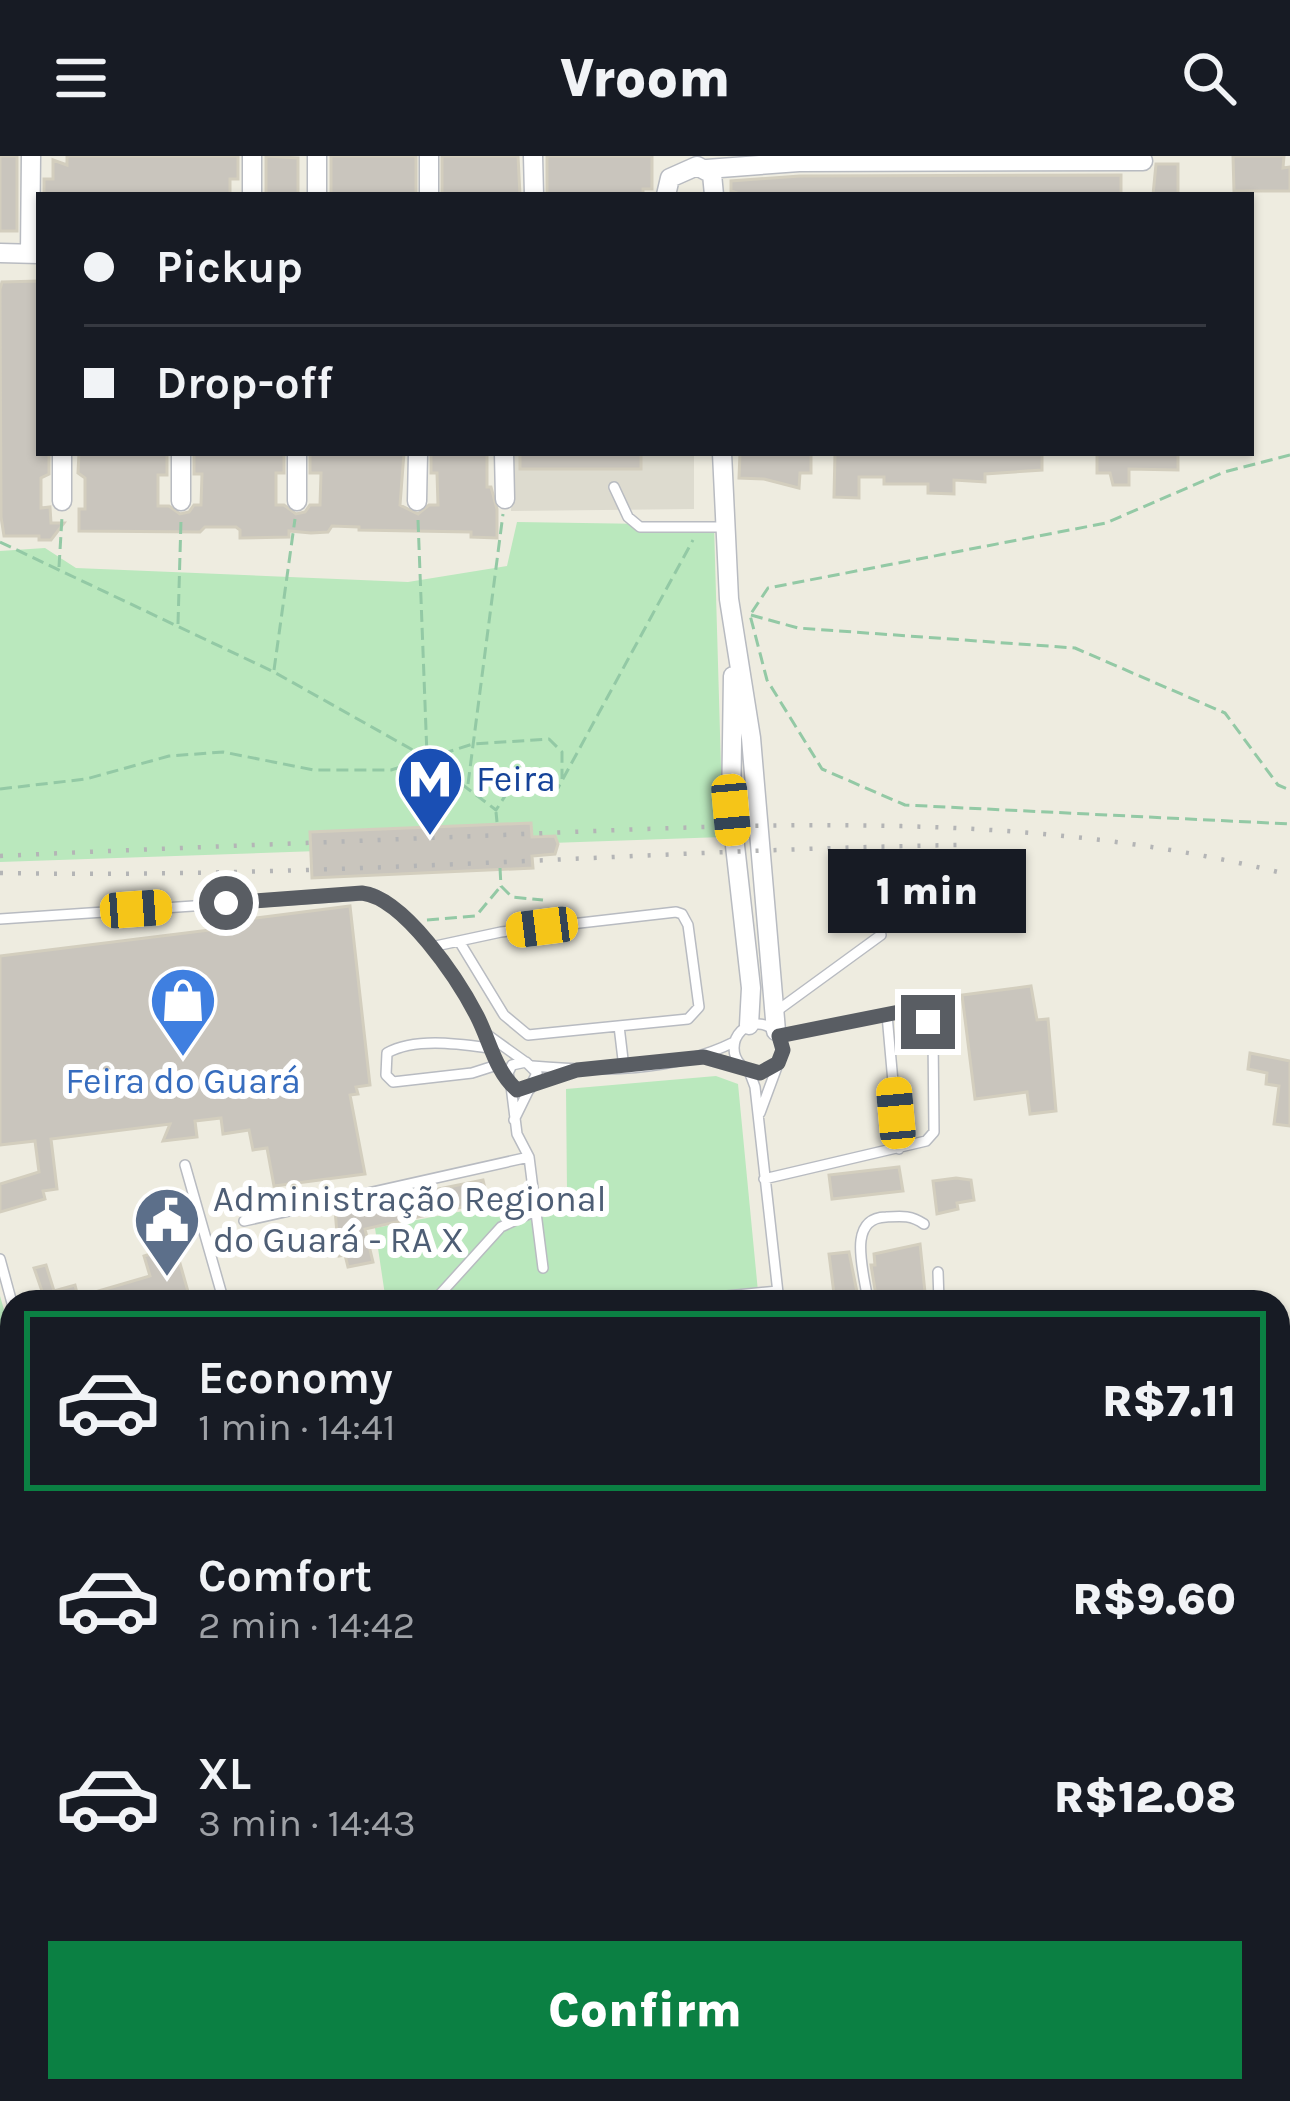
<!DOCTYPE html>
<html lang="en">
<head>
<meta charset="utf-8">
<style>
  body { margin:0; font-family:Karla,sans-serif; background:#242831; color:#f1f3f6; height:100vh; display:flex; flex-direction:column; font-size:45px; white-space:nowrap }
  * { box-sizing:border-box; margin:0 }
  p { font-size:39px; color:#9ea1a6 }
  .icon { flex:none; width:66px; height:66px; fill:none; stroke:currentColor; stroke-width:2; stroke-linecap:round; stroke-linejoin:round }
  .map { position:relative; flex:1; overflow:hidden }
  .sheet { position:absolute; left:0px; top:1134px; width:1290px; height:813px; display:flex; flex-direction:column; background:#171b24; border-radius:36px 36px 0 0; box-shadow:0 3px 9px #0004 }
  .sheet>* { flex:none }
  .hud { position:absolute; left:36px; top:36px; width:1218px; height:264px; border-radius:0px; box-shadow:0 3px 9px #0004; display:grid; align-content:center; height:264px; padding:0 48px; background:#171b24 }
  .end { position:absolute; width:54px; height:54px; margin:-27px; border:15px solid #595d63; background:#fff; box-shadow:0 0 0 6px #fff }
  .from { border-radius:50% }
  .bubble { position:absolute; height:84px; border-radius:0px; background:#171b24; box-shadow:0 3px 9px #0004; font-size:39px; font-weight:800; line-height:84px; text-align:center }
  .car { position:absolute; width:36px; height:72px; margin:-36px -18px; border-radius:15px; box-shadow:0 0 9px 3px #0007; background:linear-gradient(#f5c518 24%,#345 0 40%,#f5c518 0 76%,#345 0 86%,#f5c518 0) }
  .hud b { display:flex; align-items:center; gap:42px; height:114px; font-size:45px }
  .hud b+b { border-top:3px solid #363941 }
  .hud i { width:30px; height:30px; background:#f1f3f6 }
  ul { padding:21px 0 0; list-style:none }
  li { display:flex; align-items:center; gap:36px; height:180px; margin:0 24px 18px; padding:0 24px; border:6px solid transparent; border-radius:0px }
  li div { flex:1 }
  li b { display:block; font-size:45px }
  li em { font-style:normal; font-weight:800 }
  li.current { border-color:#0b8043 }
  li>.icon { width:108px; height:108px; stroke-width:1.5 }
  .cta { display:flex; gap:24px; margin-top:auto; padding:24px 48px }
  .cta a { flex:1; height:138px; border-radius:0px; background:#0b8043; color:#fff; font-size:48px; font-weight:800; line-height:138px; text-align:center }
  header { display:flex; justify-content:space-between; align-items:center; height:156px; padding:0 48px; background:#171b24; font-size:54px; font-weight:800 }
  .map>svg:first-child { display:block }
  .education { fill:#dddbcf }
  .green { fill:#bae8bd }
  .building { fill:#c9c5bd; stroke:#d3cebe; stroke-width:3 }
  .lines { fill:none; stroke-linecap:round; stroke-linejoin:round }
  .lane-casing { stroke:#b8bbc1; stroke-width:12 }
  .street-casing { stroke:#b8bbc1; stroke-width:21 }
  .secondary-casing { stroke:#bbbec6; stroke-width:30 }
  .path { stroke:#93c9a5; stroke-width:3; stroke-dasharray:12 6; stroke-linecap:butt }
  .lane { stroke:#fff; stroke-width:9 }
  .street { stroke:#fff; stroke-width:18 }
  .secondary { stroke:#fff; stroke-width:27 }
  .rail { stroke:#b4b5b6; stroke-width:4.5; stroke-dasharray:3 15; stroke-linecap:butt }
  .route { stroke:#595d63; stroke-width:15 }
  .labels { text-anchor:middle; dominant-baseline:central; stroke-width:12; stroke-linejoin:round; paint-order:stroke }
  .transit-label { font-size:36px; fill:#164399; stroke:#fff; text-anchor:start }
  .shop-label { font-size:36px; fill:#366cbe; stroke:#fff }
  .service-label { font-size:36px; fill:#4e5e75; stroke:#fff; text-anchor:start }
</style>
</head>
<body>
<header><svg class="icon" aria-label="menu" viewBox="0 0 24 24"><path d="M4 6h16M4 12h16M4 18h16"/></svg>Vroom<svg class="icon" aria-label="search" viewBox="0 0 24 24"><circle cx="10" cy="10" r="6"/><path d="M15 15l6 6"/></svg></header>
<div class="map">
<svg width="1290" height="1945" viewBox="0 0 1290 1945">
  <rect width="100%" height="100%" fill="#eeece0"/>
  <path class="education" d="M513,297H694V353L511,355Z"/>
  <path class="green" d="M517,366L714,369L723,681L0,706V395L45,392L76,412L408,426L507,410Z
    M716,920L738,928L759,1146H386L375,1072L567,1035L566,933Z
    M0,1140L12,1181V1401L0,1360Z
    M166,1935H1223L1222,1945H165Z"/>
  <path class="building" d="M0,0H17V75H0Z
    M67,0H238V23H230V39H44V23H53V4L67,9Z
    M266,0L298,2V39H266Z
    M331,0H416V39H331Z
    M442,0H518L520,39H442Z
    M547,0H652V33H643V39H547Z
    M1233,0H1284L1283,12L1290,11V35H1234Z
    M1156,8H1178V39H1153Z
    M1121,19V39H743L731,35V25L800,20Z
    M39,125V297H49V318L41,322V352L50,351L51,367H64L51,384H39V380H4L1,361L0,133L2,126Z
    M79,297H167V319H158V350H169L180,358L189,356L194,349H201L202,318H194V297H284V317H276V349H284L296,358L305,356L310,349H320L321,317H310V297H404L400,349L418,358L429,349H438L437,317H431V297H487V331H491L497,353V382L471,381V376L359,374V371L332,370L328,376L311,377L289,375V381L240,382V374L236,371H205L200,376L79,375V353H85V322L78,317Z
    M520,297H641V313H520Z
    M740,297H811V317H800L799,332L764,323L739,322Z
    M835,297H1042V314L985,318V326L954,324V338L928,337V328H884V321H859V342L834,341Z
    M1097,297H1178V314L1129,313V329H1113L1110,317H1097Z
    M531,667L532,681L555,680L558,688L555,698L532,700L533,712L312,722L310,676Z
    M350,750L370,929L356,931L358,938L350,939L365,1018L274,1030L267,992L253,994L249,974L223,978L221,962L195,965L197,981L163,985L170,968L51,983L57,1033L43,1035L45,1043L0,1056V1028L39,1016L35,985L0,989V800L226,772L225,766Z
    M1031,830L1037,864L1048,863L1056,955L1030,958L1027,936L975,943L962,839Z
    M1250,897L1290,905V970L1274,968L1279,930L1266,928L1267,917L1248,913Z
    M899,1011L903,1035L832,1043L829,1019Z
    M956,1022L971,1024L974,1044L957,1047L958,1053L937,1058L933,1025Z
    M483,1024L488,1045L365,1073L373,1106L348,1111L345,1099L339,1100L335,1054Z
    M920,1088L926,1146H877L871,1109H875L874,1098Z
    M175,1090L191,1146H30V1142L43,1138L34,1112L46,1109L54,1135L75,1129L78,1141L150,1120L144,1100Z
    M849,1096L859,1146H835L829,1098Z"/>
  <g class="lines">
    <defs>
      <path id="lane" d="M614,331L628,361L640,371H724
        M0,763L373,738C411,755 455,820 475,857C488,879 492,904 508,924
        M431,791L501,776L676,756L682,758L688,769L699,851L688,863L528,879L504,859L459,785
        M774,857L881,779
        M887,859L899,993
        M734 892a24 24 0 1 1 48 0a24 24 0 1 1-48 0Z
        M619,870L624,912
        M485,877L524,905
        M490,892C460,888 415,881 387,897L386,919L393,926L472,917L497,909
        M704,901L740,909
        M532,910C598,916 674,916 734,886
        M749,915L755,931L779,1146
        M534,928L572,916
        M511,930L517,978L529,1001L543,1112
        M760,957L777,911
        M514,964L537,917L526,906L512,909L508,917L511,930L517,934L530,933
        M185,1009L224,1146
        M764,1023L926,985L934,976L933,878L921,860L904,855L779,880
        M244,1065L529,1001
        M0,1103L12,1147
        M938,1116L939,1146
        M433,1146L501,1071L535,1055
        M666,1146L778,1135
        M868,1146C865,1119 845,1062 886,1061C902,1060 911,1059 924,1068
        M482,1945L485,1935"/>
      <path id="street" d="M429,0V39
        M533,0L534,39
        M707,13L799,6L1143,5
        M252,39V0
        M317,39V0
        M666,39L670,22L697,10L712,18L714,39
        M0,97L39,98
        M30,97L31,0
        M62,297V345
        M504,297L505,343
        M722,297L729,443L751,582L776,875
        M181,345V297
        M297,345V297
        M417,345L418,297
        M733,520L731,654L751,832L749,869"/>
      <path id="secondary" d="M0,1437L12,1476
        M0,1609L12,1649
        M87,1935L88,1945
        M136,1935L137,1945"/>
    </defs>
    <use href="#lane" class="lane-casing"/>
    <use href="#street" class="street-casing"/>
    <use href="#secondary" class="secondary-casing"/>
    <path class="path" d="M1290,299L1224,316L1106,367L768,432L750,459L767,524L822,613L905,649L1290,668
      M418,364L427,600
      M0,386L274,516L427,602L496,654L509,634L558,632L693,384
      M59,411L62,361
      M751,459L798,472L1075,492L1225,557L1278,629L1290,634
      M178,468L181,364
      M274,514L295,363
      M468,628L503,358
      M0,633L86,623L169,600L223,596L314,614H391L473,588L549,583L562,596V623
      M496,656L497,666
      M500,712L501,730L512,741L543,744
      M427,764L476,760L501,730
      M0,1540L12,1535
      M0,1554L10,1585L2,1588
      M0,1714L12,1735
      M182,1935L187,1945
      M61,1945L62,1935"/>
    <use href="#lane" class="lane"/>
    <use href="#street" class="street"/>
    <use href="#secondary" class="secondary"/>
    <path class="rail" d="M0,700C143,693 285,688 428,682C714,671 1009,647 1290,719
      M0,717C320,723 639,694 959,689"/>
  </g>
  <g class="lines">
    <path class="route" d="M226,747L362,737C404,742 458,823 477,860C490,885 495,915 517,934L577,914L704,901L760,917L778,907L783,894L779,880L904,855L914,856L928,866"/>
  </g>
  <defs>
    <symbol id="metro-pin" viewBox="-11 -11 22 30"><path d="M0 17L-7.5 6A9.5 9.5 0 1 1 7.5 6Z" fill="#1a4fb4" stroke="#fff"/><path d="M-5.5 5V-5H-3L0 0L3-5H5.5V5H3V-.5L0 4L-3-.5V5Z" fill="#fff"/></symbol>
    <symbol id="shop-pin" viewBox="-11 -11 22 30"><path d="M0 17L-7.5 6A9.5 9.5 0 1 1 7.5 6Z" fill="#3f7fe0" stroke="#fff"/><path d="M-5-2.5h2.3a2.7 3.5 0 0 1 5.4 0H5L5.5 6h-11ZM-1.5-2.5h3a1.5 2.3 0 0 0-3 0Z" fill="#fff"/></symbol>
    <symbol id="civic-pin" viewBox="-11 -11 22 30"><path d="M0 17L-7.5 6A9.5 9.5 0 1 1 7.5 6Z" fill="#5c6f8a" stroke="#fff"/><path d="M-.6-6.5H3V-4.5H.6V-3L4-1V1h2V6H-6V1h2V-1L-.6-3ZM-1.2 2.5V6h2.4V2.5Z" fill="#fff"/></symbol>
  </defs>
  <g fill-rule="evenodd">
    <use href="#metro-pin" x="392" y="585" width="76" height="104"/>
    <use href="#shop-pin" x="145" y="806" width="76" height="104"/>
    <use href="#civic-pin" x="129" y="1026" width="76" height="104"/>
  </g>
  <g class="labels">
    <g class="transit-label">
      <text x="476" y="623">Feira</text>
    </g>
    <g class="shop-label">
      <text x="183" y="925">Feira do Guará</text>
    </g>
    <g class="service-label">
      <text x="213" y="1043">Administração Regional<tspan x="213" dy="41">do Guará - RA X</tspan></text>
    </g>
  </g>
</svg>
<i class="end from" style="left:226px;top:747px"></i>
<i class="end" style="left:928px;top:866px"></i>
<div class="bubble" style="left:828px;top:693px;width:198px">1 min</div>
<i class="car" style="left:731px;top:654px;rotate:175deg"></i>
<i class="car" style="left:136px;top:753px;rotate:86deg"></i>
<i class="car" style="left:542px;top:771px;rotate:263deg"></i>
<i class="car" style="left:896px;top:957px;rotate:355deg"></i>
<div class="hud">
<b><i class="from"></i>Pickup</b>
<b><i></i>Drop-off</b>
</div>
<section class="sheet">
<ul>
<li class="current"><svg class="icon" aria-label="car" viewBox="0 0 24 24"><path d="M5 17H2v-5l4-1 3-4h7l3 4 3 1v5h-3M9 17h6M6 11h13"/><circle cx="7" cy="17" r="2"/><circle cx="17" cy="17" r="2"/></svg><div><b>Economy</b><p>1 min · 14:41</p></div><em>R$7.11</em></li>
<li><svg class="icon" aria-label="car" viewBox="0 0 24 24"><path d="M5 17H2v-5l4-1 3-4h7l3 4 3 1v5h-3M9 17h6M6 11h13"/><circle cx="7" cy="17" r="2"/><circle cx="17" cy="17" r="2"/></svg><div><b>Comfort</b><p>2 min · 14:42</p></div><em>R$9.60</em></li>
<li><svg class="icon" aria-label="car" viewBox="0 0 24 24"><path d="M5 17H2v-5l4-1 3-4h7l3 4 3 1v5h-3M9 17h6M6 11h13"/><circle cx="7" cy="17" r="2"/><circle cx="17" cy="17" r="2"/></svg><div><b>XL</b><p>3 min · 14:43</p></div><em>R$12.08</em></li>
</ul>
<div class="cta"><a>Confirm</a></div>
</section>
</div>
</body>
</html>
